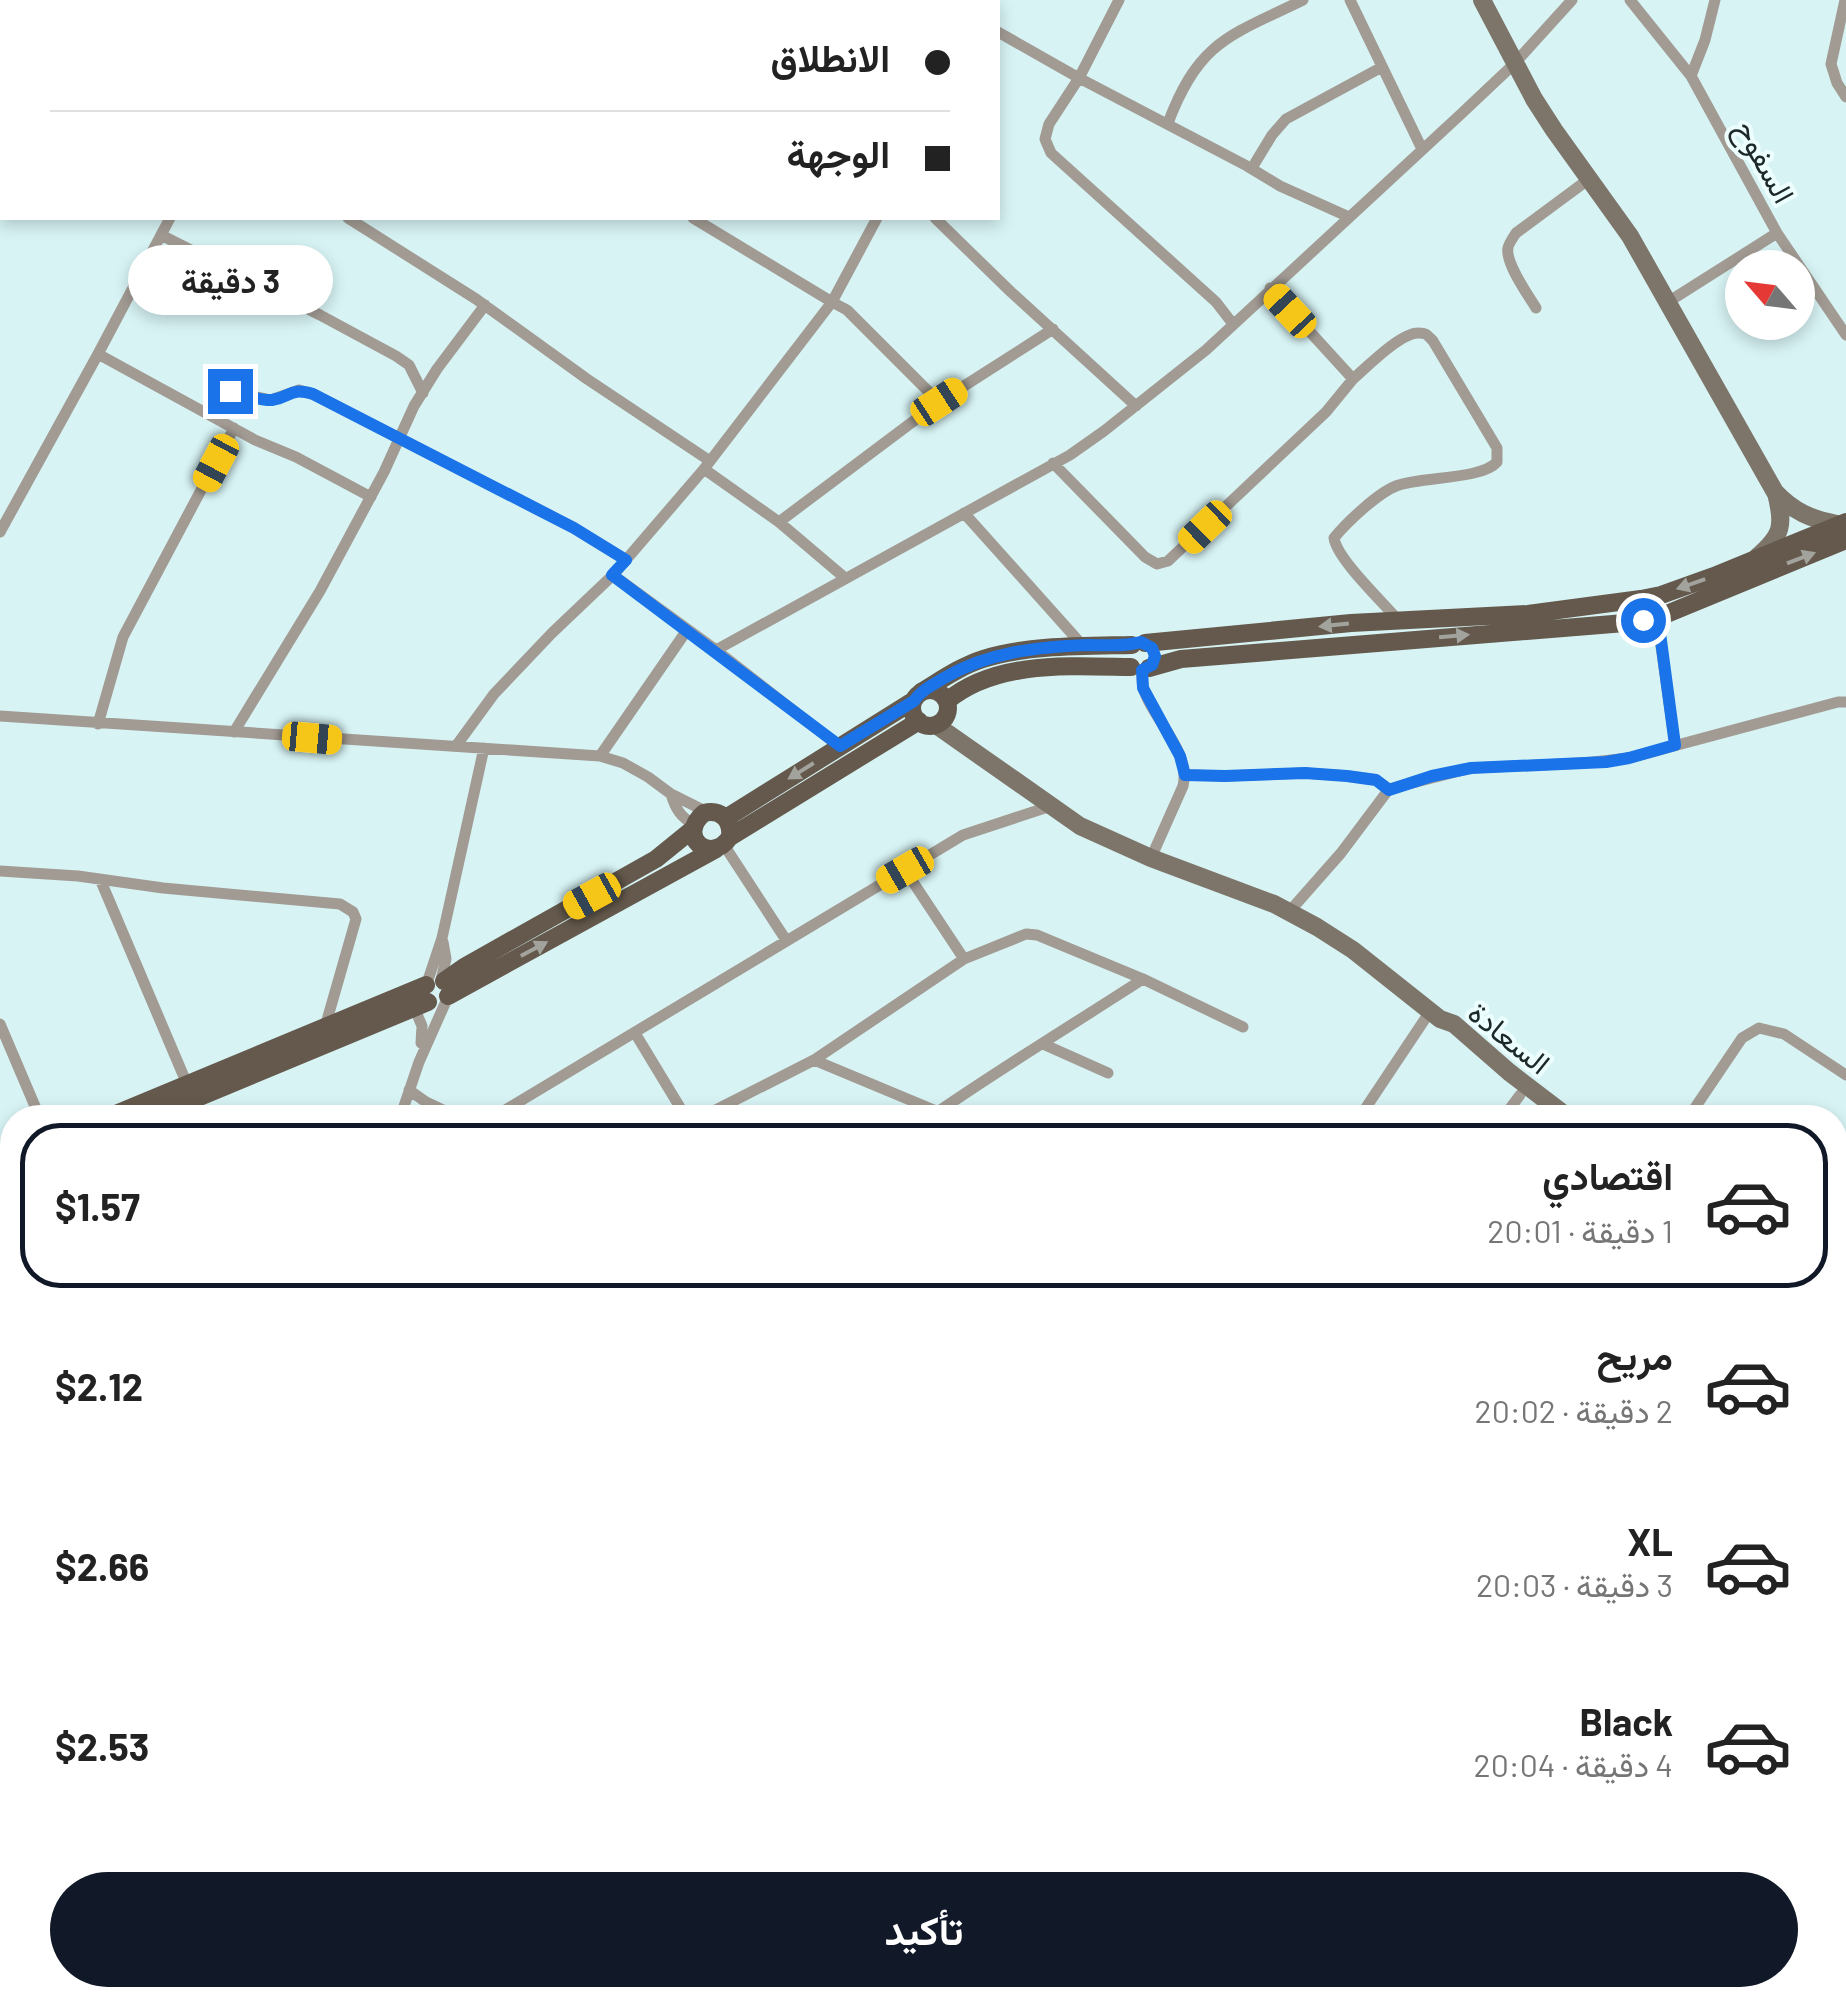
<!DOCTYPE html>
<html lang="ar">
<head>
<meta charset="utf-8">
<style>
  body { margin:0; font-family:Barlow,Vazirmatn,sans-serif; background:#f2f2f2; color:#222; direction:rtl; height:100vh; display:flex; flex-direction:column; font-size:38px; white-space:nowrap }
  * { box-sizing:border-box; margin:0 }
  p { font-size:32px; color:#767676 }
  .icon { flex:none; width:55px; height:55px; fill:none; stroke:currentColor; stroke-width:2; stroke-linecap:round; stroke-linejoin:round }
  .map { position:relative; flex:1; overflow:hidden; direction:ltr }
  .side { position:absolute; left:0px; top:1105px; width:1848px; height:902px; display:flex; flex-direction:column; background:#fff; border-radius:40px 40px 0 0; box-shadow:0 5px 15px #0003; direction:rtl }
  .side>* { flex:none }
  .hud { position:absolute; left:0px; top:0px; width:1000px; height:220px; box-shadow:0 5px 15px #0003; direction:rtl; display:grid; align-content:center; height:220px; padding:0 50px; background:#fff }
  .needle { width:65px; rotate:298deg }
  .tools { position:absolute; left:1725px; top:250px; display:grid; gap:20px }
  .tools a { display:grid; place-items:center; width:90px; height:90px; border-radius:50%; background:#fff; box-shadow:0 5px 15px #0003; font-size:50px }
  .end { position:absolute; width:45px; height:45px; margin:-22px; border:12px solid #1a73e8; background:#fff; box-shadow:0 0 0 5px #fff }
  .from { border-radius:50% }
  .bubble { position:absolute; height:70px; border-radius:35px; background:#fff; box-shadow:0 5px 15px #0003; font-size:32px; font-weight:700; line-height:70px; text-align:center; direction:rtl }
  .car { position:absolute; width:30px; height:60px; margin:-30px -15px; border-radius:12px; box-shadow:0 0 8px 2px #0007; background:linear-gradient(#f5c518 24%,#345 0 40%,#f5c518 0 76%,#345 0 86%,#f5c518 0) }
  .hud b { display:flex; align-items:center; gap:35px; height:95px; font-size:38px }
  .hud b+b { border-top:2px solid #e0e0e0 }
  .hud i { width:25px; height:25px; background:#222 }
  ul { padding:18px 0 0; list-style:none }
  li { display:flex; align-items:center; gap:30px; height:165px; margin:0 20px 15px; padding:0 30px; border:5px solid transparent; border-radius:40px }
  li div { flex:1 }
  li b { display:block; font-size:38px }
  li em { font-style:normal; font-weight:700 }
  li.current { border-color:#111827 }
  li>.icon { width:90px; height:90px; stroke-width:1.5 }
  .button { display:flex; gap:20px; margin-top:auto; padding:20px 50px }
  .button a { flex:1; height:115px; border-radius:60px; background:#111827; color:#fff; font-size:40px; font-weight:700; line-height:115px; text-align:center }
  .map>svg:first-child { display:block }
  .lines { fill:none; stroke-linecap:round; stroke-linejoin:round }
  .stream { stroke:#7baaab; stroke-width:4 }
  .street { stroke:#a29b94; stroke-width:11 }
  .secondary { stroke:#7e756a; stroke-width:18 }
  .primary { stroke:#64594c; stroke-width:18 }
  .oneway { fill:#a2a39d }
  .route { stroke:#1a73e8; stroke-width:12 }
  .labels { text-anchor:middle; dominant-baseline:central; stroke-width:8; stroke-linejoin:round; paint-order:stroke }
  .street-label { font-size:30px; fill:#1d2828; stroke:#edfeff }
</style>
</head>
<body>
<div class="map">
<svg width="1846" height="2007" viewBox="0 0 1846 2007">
  <rect width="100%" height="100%" fill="#d7f3f4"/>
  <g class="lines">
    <path class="stream" d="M47,2007L79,1995"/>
    <path class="street" d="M292,0L297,2
      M943,0L947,2
      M1119,0L1079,78L1049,124L1045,139L1051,153L1216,302L1233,324
      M1350,0L1422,149
      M1630,0L1691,76
      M1715,0L1705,40L1691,76L1777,233L1846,335
      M1845,0L1831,64L1837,83L1846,97
      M425,2L426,0
      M810,2L811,0
      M990,2L991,0
      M998,32L1079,78L1247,166L1280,186L1349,217
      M1168,123C1199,41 1229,36 1303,0
      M1252,168L1272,135L1286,119L1382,67
      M348,218L476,299L587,379L710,461
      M693,218L832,302L877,218
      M935,218L1011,292L1136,406
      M161,235L320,315L396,356L409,365L423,393
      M1668,302L1777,233
      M1536,308C1528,295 1505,263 1508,248C1508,245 1514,236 1516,233L1589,179
      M98,354L255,440L296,457L371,497
      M1353,379C1367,367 1401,332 1419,333C1427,333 1427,335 1433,341L1497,448V462C1481,480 1422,476 1396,486C1378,493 1347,522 1334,538C1337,559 1382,601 1398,620
      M230,391L271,400L299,390L313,394L574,528L626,560
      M1053,463L1145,557L1157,564L1168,561L1326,412L1353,379L1270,288
      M704,469L779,522L845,578
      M964,513L1083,646
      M779,522L939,402L1053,329
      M0,532L98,354L170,218
      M613,575L716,650L840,747
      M1657,618L1675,745
      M716,650L1070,455L1104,431L1206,350L1461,114L1514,64L1572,0
      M1142,670C1142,676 1142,682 1143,687C1152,720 1191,749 1183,786L1151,858
      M0,716L600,756L623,763L648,777L671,794L707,812
      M98,724L123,637L234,428
      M234,732L320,591L384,472L414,406L437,369L485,305
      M456,746L494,694L552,633L613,575L704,469L832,302L847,310L939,402
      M600,756L687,630
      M1185,775L1225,776L1305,773L1347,776L1376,780L1389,789L1341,853L1289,912
      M1389,789L1471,768L1584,763L1629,758L1838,702H1846
      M671,794C675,808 681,818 694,824
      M724,845L786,940
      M905,870L964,959
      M0,871L78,876L163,888L340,904L353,912L356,919L325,1027
      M100,879L187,1084
      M441,980L446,959L443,942
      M427,983L442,938L484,748
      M414,1007L422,1026L421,1043
      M0,1024L40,1118
      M635,1033L681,1109L701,1118
      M1043,1044L1108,1073
      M814,1060L953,1118
      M409,1090L426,1102L460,1118
      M939,1111C1006,1065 1075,1023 1143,979
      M400,1118L419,1062L447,999
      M492,1118L963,835L1051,806
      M700,1118L814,1060L964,959L1026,934L1037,935L1143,979L1243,1027
      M1359,1118L1431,1010
      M1503,1118L1520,1095
      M1688,1118L1742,1038L1759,1028L1784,1034L1846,1075
      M0,1322L12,1318
      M0,1455L12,1450
      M1835,1465L1846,1473
      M1835,1538L1846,1526
      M0,1585L12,1580
      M0,1714L12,1709
      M0,1839L12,1834
      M1835,1950L1846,1956
      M843,1995L854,2007
      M1000,1995L1012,2007
      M1149,1995L1160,2007
      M1301,1995L1313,2007
      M1453,1995L1468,2007
      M1658,1995L1679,2007
      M558,2007L569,1995
      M726,2007L738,1995
      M892,2007L904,1995
      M1382,2007L1395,1995"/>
    <path class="secondary" d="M1482,0L1534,99L1554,130L1630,236L1775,492C1794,512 1811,519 1837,524
      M1757,557C1783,535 1784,525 1776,493
      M936,725L1080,826L1151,858L1274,904L1317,927L1353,950L1440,1019L1454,1024L1509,1072L1569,1118
      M1835,1297L1846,1305
      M1835,1737L1846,1726
      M1551,2007L1563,1995
      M1572,2007L1585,1995"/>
    <path class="primary" d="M1145,643L1351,623L1528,614L1641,599L1661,595L1714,576L1846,522
      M1149,668L1181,659L1625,623L1657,618L1846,540
      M912 708a18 18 0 1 1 36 0a18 18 0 1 1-36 0Z
      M921,692C941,680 961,666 983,659C1026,645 1087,646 1132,645
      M947,701C996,660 1071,666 1131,667
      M726,818L913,701
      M730,837C732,819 720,809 704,813C676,836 710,866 730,837L919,721
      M444,981L464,967L656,859L693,829
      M448,996L716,849
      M106,1118L426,985
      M149,1118L428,1002
      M0,1162L12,1157
      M0,1178L12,1172"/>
  </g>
  <defs><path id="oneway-solid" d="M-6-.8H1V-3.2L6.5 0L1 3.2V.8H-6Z" transform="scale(2.5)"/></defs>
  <g class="oneway">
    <use href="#oneway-solid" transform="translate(1801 558) rotate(-21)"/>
    <use href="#oneway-solid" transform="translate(1691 584) rotate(161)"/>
    <use href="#oneway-solid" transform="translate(1334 625) rotate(174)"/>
    <use href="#oneway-solid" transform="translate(1454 636) rotate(-5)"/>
    <use href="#oneway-solid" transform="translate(801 771) rotate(148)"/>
    <use href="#oneway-solid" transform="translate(534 949) rotate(-28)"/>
  </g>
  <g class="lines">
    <path class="route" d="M230,391C242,394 260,401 272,400C292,397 289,387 313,394L574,528L626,560L612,575L840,746L914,701C921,690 933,685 944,678C988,652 1037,647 1087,645C1105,645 1124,647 1141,642L1152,648L1155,656L1152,665L1142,670L1143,688L1180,756L1185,775L1225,776L1305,773L1347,776L1376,780L1389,790L1432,776L1471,768L1606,762L1629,758L1675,745L1658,618L1643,620"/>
  </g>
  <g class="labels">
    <g class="street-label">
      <text transform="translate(1766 161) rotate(61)">السفوح</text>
      <text transform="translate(1510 1037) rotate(39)">السعادة</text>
    </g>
  </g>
</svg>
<div class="tools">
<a><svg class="needle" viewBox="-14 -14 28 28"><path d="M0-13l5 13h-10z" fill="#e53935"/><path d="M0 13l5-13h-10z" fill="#767676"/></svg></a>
</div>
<i class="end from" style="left:1643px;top:620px"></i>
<i class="end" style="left:230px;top:391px"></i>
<div class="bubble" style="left:128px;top:245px;width:205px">3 دقيقة</div>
<i class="car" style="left:1290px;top:311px;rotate:317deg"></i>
<i class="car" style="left:939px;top:402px;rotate:57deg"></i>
<i class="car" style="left:216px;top:463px;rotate:208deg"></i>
<i class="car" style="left:1205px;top:527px;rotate:226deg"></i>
<i class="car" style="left:312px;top:738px;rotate:95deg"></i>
<i class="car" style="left:905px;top:870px;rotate:240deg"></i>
<i class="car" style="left:592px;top:896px;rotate:241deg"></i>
<div class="hud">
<b><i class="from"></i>الانطلاق</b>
<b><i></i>الوجهة</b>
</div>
<section class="side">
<ul>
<li class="current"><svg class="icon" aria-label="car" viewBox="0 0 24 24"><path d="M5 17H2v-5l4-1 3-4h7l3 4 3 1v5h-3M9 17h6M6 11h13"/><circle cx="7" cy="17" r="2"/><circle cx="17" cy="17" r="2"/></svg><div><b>اقتصادي</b><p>1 دقيقة · 20:01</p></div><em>$1.57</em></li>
<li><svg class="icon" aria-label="car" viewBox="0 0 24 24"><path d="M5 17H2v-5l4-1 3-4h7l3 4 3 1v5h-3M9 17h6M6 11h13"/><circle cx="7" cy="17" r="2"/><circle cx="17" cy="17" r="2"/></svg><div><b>مريح</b><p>2 دقيقة · 20:02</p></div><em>$2.12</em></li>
<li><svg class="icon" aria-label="car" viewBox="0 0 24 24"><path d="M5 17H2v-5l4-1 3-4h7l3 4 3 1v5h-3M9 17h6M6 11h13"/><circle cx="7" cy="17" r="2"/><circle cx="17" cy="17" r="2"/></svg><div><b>XL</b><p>3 دقيقة · 20:03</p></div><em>$2.66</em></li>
<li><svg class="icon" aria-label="car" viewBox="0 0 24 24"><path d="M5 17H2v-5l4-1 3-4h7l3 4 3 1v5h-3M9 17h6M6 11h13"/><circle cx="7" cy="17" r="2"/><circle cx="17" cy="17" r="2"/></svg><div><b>Black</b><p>4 دقيقة · 20:04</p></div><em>$2.53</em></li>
</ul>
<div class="button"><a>تأكيد</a></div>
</section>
</div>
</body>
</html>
